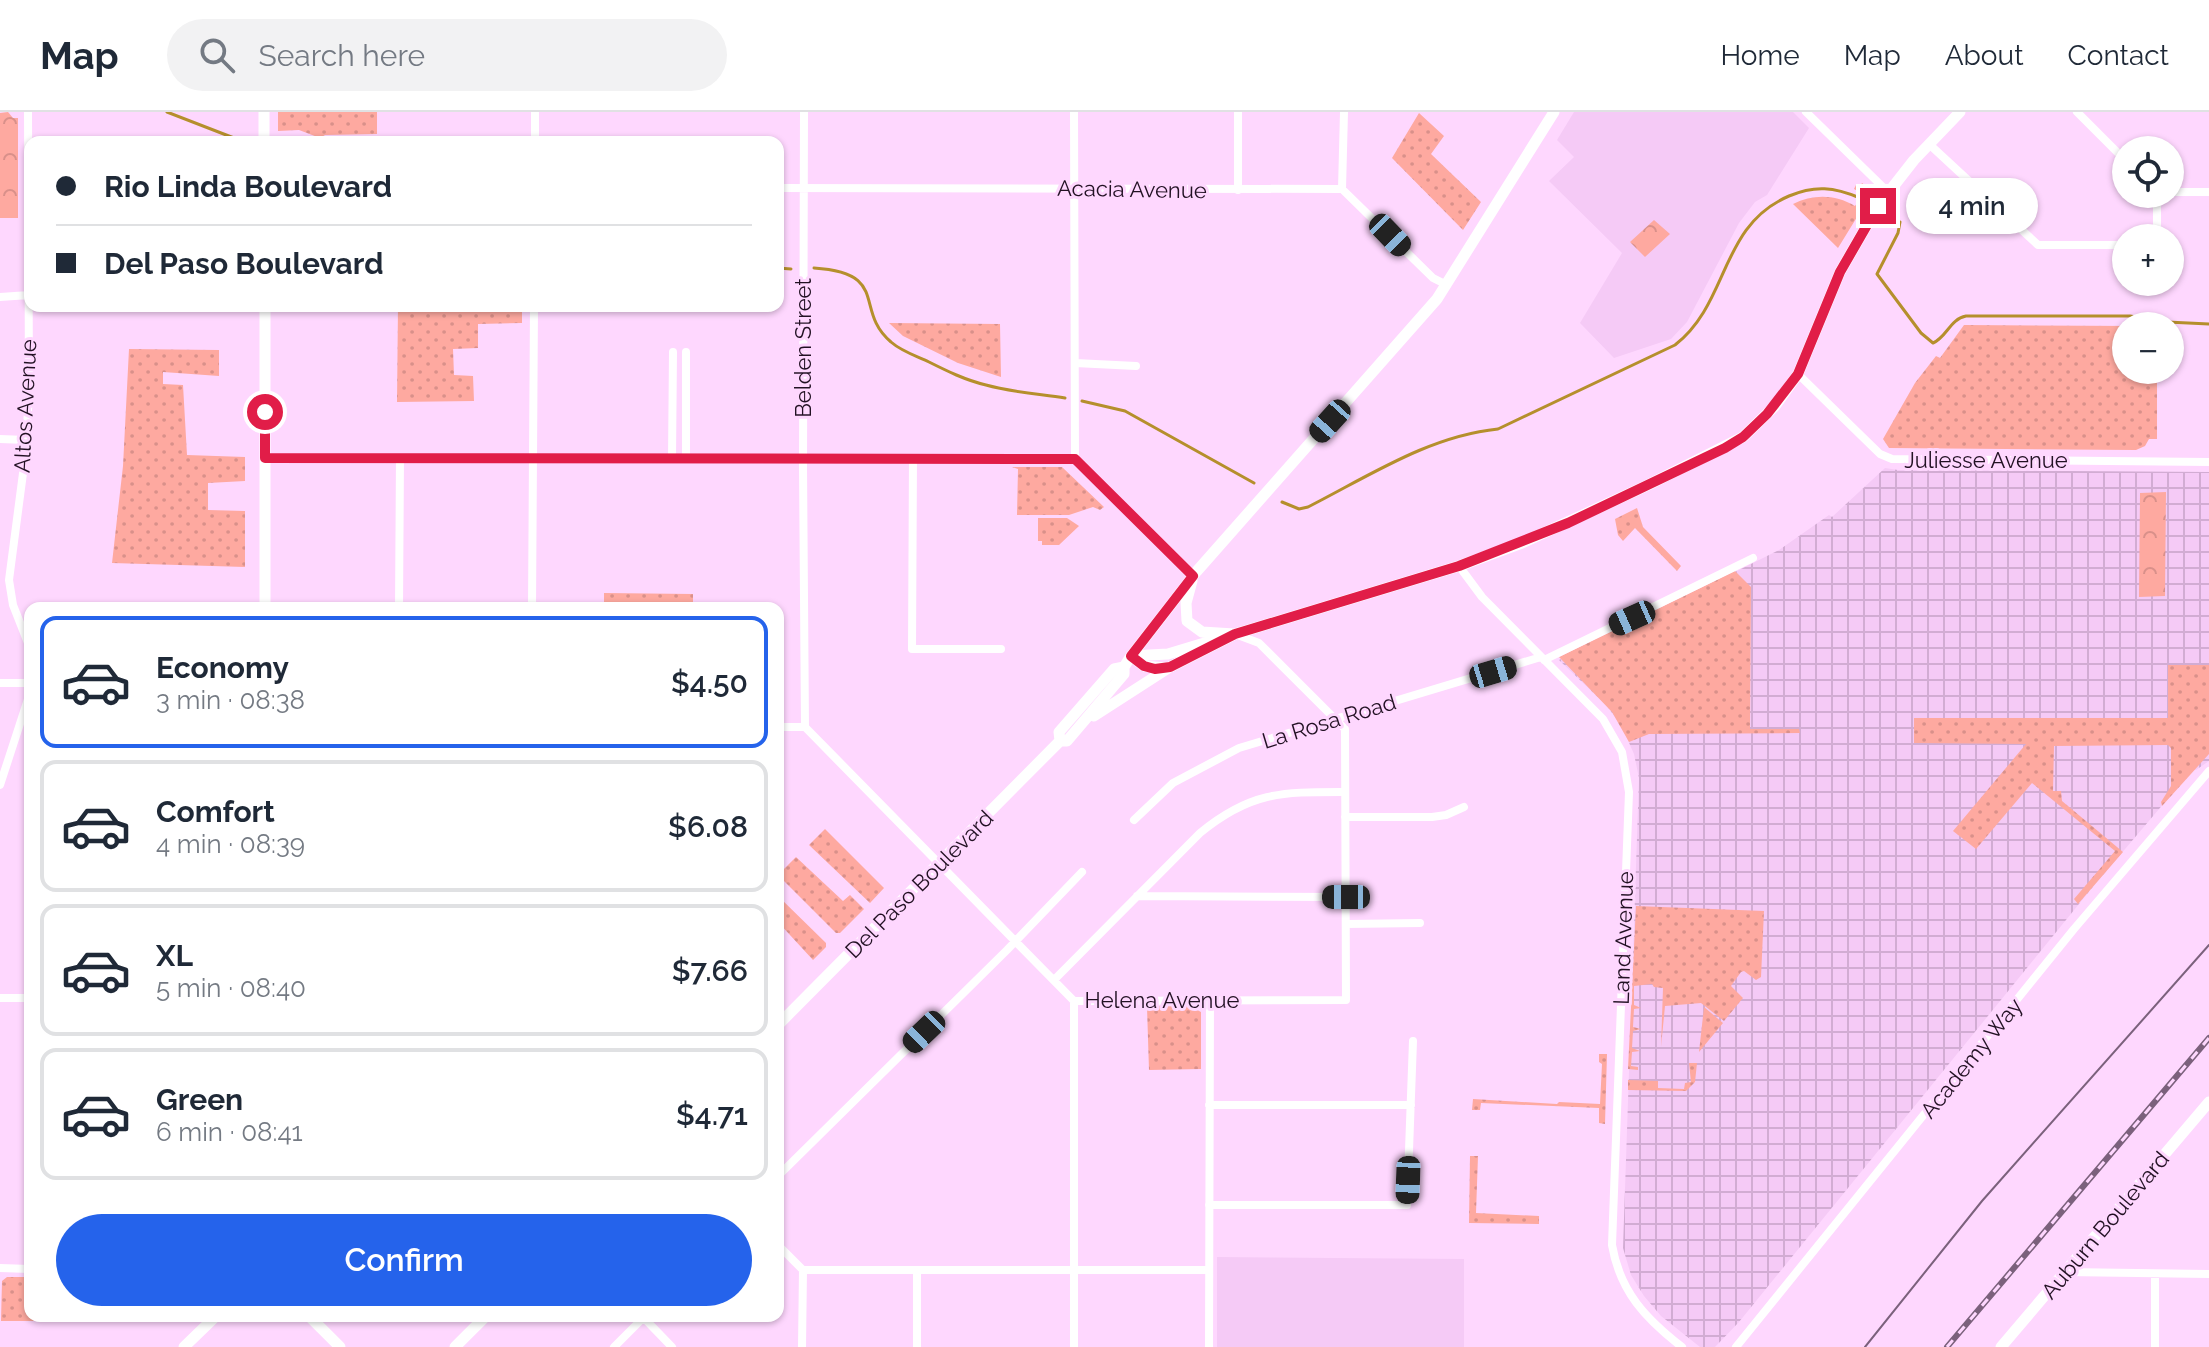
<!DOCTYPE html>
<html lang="en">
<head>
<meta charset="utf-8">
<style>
  body { margin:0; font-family:Raleway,sans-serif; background:#f2f2f3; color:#1f2937; height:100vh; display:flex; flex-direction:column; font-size:30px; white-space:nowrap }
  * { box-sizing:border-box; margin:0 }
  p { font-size:26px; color:#747a83 }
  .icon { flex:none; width:44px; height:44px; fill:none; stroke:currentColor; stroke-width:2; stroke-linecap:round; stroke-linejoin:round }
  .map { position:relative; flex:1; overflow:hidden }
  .panel { position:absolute; left:24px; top:490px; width:760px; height:720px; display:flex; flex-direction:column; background:#fff; border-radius:16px; box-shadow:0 2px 6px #0004 }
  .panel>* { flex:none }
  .banner { position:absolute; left:24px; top:24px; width:760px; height:176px; border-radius:16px; box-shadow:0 2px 6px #0004; display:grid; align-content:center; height:176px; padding:0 32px; background:#fff }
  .controls { position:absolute; left:2112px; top:24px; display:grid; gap:16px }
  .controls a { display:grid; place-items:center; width:72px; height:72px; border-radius:50%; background:#fff; box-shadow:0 2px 6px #0004; font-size:40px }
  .end { position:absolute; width:36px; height:36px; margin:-18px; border:10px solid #e11d48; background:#fff; box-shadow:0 0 0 4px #fff }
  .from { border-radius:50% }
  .bubble { position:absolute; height:56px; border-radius:28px; background:#fff; box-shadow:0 2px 6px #0004; font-size:26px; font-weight:600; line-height:56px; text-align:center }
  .car { position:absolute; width:24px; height:48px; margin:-24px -12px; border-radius:10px; box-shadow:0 0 6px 2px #0007; background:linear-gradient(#222 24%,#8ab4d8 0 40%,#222 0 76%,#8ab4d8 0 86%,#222 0) }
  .banner b { display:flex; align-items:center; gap:28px; height:76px; font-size:30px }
  .banner b+b { border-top:2px solid #e0e1e3 }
  .banner i { width:20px; height:20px; background:#1f2937 }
  ul { padding:14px 0 0; list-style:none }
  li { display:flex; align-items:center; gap:24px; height:132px; margin:0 16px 12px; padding:0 16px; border:4px solid #e0e1e3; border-radius:16px }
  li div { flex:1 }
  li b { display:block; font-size:30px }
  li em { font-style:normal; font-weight:600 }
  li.on { border-color:#2563eb }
  li>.icon { width:72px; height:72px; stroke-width:1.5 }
  .cta { display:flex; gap:16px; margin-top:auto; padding:16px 32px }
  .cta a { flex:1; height:92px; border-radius:48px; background:#2563eb; color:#fff; font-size:32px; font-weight:600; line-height:92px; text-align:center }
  header { display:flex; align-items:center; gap:48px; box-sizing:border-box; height:112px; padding:0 40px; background:#fff; border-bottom:2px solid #e0e1e3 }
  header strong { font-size:38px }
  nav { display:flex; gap:44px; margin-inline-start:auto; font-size:28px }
  .search { width:560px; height:72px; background:#f2f2f3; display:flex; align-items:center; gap:20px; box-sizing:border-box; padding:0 28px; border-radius:44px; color:#747a83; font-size:30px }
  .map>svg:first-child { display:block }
  .built { fill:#f5caf6 }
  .industrial { fill:url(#industrial-grid) }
  .grass { fill:url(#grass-dots) }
  .park { fill:url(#park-crowns) }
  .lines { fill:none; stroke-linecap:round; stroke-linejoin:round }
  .stream { stroke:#b58f2c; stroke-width:3 }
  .street { stroke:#fff; stroke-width:8 }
  .secondary { stroke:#fff; stroke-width:11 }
  .tram { stroke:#7b617c; stroke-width:2 }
  .rail-casing { stroke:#7b617c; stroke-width:6 }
  .rail { stroke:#fed7fe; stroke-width:3; stroke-dasharray:9; stroke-linecap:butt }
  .route { stroke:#e11d48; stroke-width:10 }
  .labels { text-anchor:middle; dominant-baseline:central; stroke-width:6; stroke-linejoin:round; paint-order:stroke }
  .street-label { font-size:22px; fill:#221123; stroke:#fed7fe }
</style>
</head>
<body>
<header>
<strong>Map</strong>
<div class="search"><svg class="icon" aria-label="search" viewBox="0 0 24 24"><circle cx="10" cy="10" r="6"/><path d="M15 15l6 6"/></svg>Search here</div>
<nav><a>Home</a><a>Map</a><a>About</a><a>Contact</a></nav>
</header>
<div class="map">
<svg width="2209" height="1235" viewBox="0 0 2209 1235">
  <defs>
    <pattern id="industrial-grid" width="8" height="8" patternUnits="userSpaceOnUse" patternTransform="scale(2)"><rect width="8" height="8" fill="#f5caf6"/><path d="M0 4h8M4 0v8" fill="none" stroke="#d2acd3"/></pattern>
    <pattern id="grass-dots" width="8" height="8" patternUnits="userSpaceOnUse" patternTransform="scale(2)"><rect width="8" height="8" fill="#fea9a0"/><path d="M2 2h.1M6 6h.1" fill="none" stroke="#d9908a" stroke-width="1.8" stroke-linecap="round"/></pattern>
    <pattern id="park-crowns" width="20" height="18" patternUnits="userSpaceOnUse" patternTransform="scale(2)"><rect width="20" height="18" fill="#fea9a0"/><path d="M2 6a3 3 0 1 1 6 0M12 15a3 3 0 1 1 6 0" fill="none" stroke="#d9908a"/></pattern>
  </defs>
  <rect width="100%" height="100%" fill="#fed7fe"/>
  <path class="built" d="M1574,0H1793L1809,16L1767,83L1755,90L1739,111L1687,210L1671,227L1614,246L1580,211L1622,141L1549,69L1574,45L1557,28Z
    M1217,1145L1464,1147V1235H1217Z"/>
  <path class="industrial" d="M1885,356L1898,358L2209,360V649L2196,658L2193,657L2092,776L1739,1210L1715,1235H1700L1661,1204L1644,1184L1631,1163L1623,1136L1639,666L1634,642L1622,615L1607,594L1559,548L1779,438L1829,403L1832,405Z"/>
  <path class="grass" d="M278,0H377V22L325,23L320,26L299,18L278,19Z
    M1419,1L1444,24L1431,42L1481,90L1463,118L1392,46Z
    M1862,71L1869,76L1870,84L1838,136L1793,92C1813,82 1835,82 1855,94L1863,82L1854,77L1856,73L1860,75Z
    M398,194H522V211L478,212V236L453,237L454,263L473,264L474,289L397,290Z
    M889,211L1000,212L1001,265L958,251L903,224Z
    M1964,213L2136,214H2126V258H2157V327H2149L2145,334L2136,338L1889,336L1883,327L1915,271L1936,244L1940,246Z
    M129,237L219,238V264L163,260V272L183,273L187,343L245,345V369L208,371V398L245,399V455L112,451L123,354Z
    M1012,355H1062L1104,395L1100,398L1093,395L1069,403H1017L1018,357Z
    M1637,396L1643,415L1681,454L1677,459L1635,416L1623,429L1618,423L1615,407Z
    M1038,406H1067L1079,414L1059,433H1042V429H1038Z
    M1735,459L1751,475L1750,617H1799L1800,621L1649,622L1629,630L1612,600L1559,545Z
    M604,481L693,482V496H604Z
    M2168,553H2209V642L2162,694L2161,690L2171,674V636L2168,633L2054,634L2053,679H2061L2062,689L2123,740L2078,792L2074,787L2115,739L2032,671L1976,737L1953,719L2026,632L1914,631V606H2168Z
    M825,717L884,776L870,791L809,733Z
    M796,745L843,789L850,783L864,797L840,821H836L778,763Z
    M778,784L826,831V835L813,848L778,810Z
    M1636,794L1764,799L1761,865L1756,868L1744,859L1741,860L1731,874L1743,886L1724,909L1701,891L1665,894L1661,935L1663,876L1654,875L1652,872L1634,874V893L1641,896L1634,897L1633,915L1641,917L1633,919L1632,936L1640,939L1632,940L1631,954L1638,955V958L1628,957Z
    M1188,893L1201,900V957L1149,958L1147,895Z
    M1704,895L1723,911L1699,940Z
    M1599,942H1607L1605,1012L1599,1011V996L1481,991L1480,998H1472L1473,987L1557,992L1559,990L1600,992L1602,952L1599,950Z
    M1689,951H1697L1695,970L1686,979L1628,978V968L1658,969V976L1684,977L1685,971L1691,970Z
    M1470,1044H1478L1476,1101L1539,1104V1112L1469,1111Z
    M7,1165H30V1204H35V1209H1L2,1169Z"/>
  <path class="park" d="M8,0L13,6H18V106H0V1Z
    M1654,108L1670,122L1645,145L1630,130Z
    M2166,380L2165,484L2139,485L2140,381Z"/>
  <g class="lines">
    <path class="stream" d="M167,0L234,26L245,27
      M280,27L314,30
      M1900,110L1898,121L1877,162L1921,221L1933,231C1947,225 1950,207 1966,204H2130L2167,210L2209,212
      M778,156L791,157
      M814,156C891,161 853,198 891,230C901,239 916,244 929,250C947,259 965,268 986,273C1011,280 1039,282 1065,286
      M1082,289L1125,299L1254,371
      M1282,390L1299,397L1308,395C1369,364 1429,324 1498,317L1675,233C1730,190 1719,114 1789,84C1815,73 1834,75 1860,86"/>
    <path class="street" d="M28,0L29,282L25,346L9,468L13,493L30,536
      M804,0L803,355L805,615
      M1074,0L1075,347
      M1806,0L1888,80
      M2077,0L2126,49
      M535,30V0
      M1929,32L2038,133H2126
      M778,76L1342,77L1433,166L1447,173
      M1342,77L1344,0
      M1238,78V0
      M2170,80H2209
      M2157,82V126
      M0,185L29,183
      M1075,251L1136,254
      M1798,262L1880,342L1892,347L2209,350
      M0,327L26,328
      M265,346L1075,347L1193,464
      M672,346L673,240
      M686,346V240
      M913,346L912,537H1001
      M1459,454L1482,485L1603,607L1622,640L1629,680L1612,1133C1620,1180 1646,1207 1682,1235
      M399,496L400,346
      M532,496L534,194
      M1544,548L1753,446
      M0,571H30
      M778,615H805L1074,889L1346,888L1345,617L1259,531L1235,522
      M0,673L30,581
      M1345,705H1432L1446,703L1464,695
      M1134,708L1173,671L1239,636L1541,545
      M1137,784L1346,785
      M1346,812L1420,811
      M1054,868L1200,721C1251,679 1283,680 1345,680
      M0,886H30
      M1074,889V1235
      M1209,993H1411
      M778,1064L1007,838L1082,760
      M1209,1093H1407L1413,929
      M778,1133L803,1158H1209
      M0,1156L30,1157
      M2065,1160L2209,1162
      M642,1204L672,1235
      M614,1235L643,1206
      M802,1235L803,1158
      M917,1235V1158
      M1209,1235L1210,888
      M1736,1235L2074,817L2209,659
      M2155,1235V1162"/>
    <path class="secondary" d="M264,30V0
      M1192,469L1186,491L1187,509L1202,520L1234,522
      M265,496V194
      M1131,544L1168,542L1211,529
      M1131,544L1144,554L1165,556
      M1094,604L1170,555L1235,522L1459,454L1522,431L1648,373L1743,325L1775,294L1798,262L1840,160L1878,94L1914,48L1960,0
      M1060,629L1059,620L1114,557L1124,555
      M778,913L1060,629H1067L1124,562V555L1131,544L1197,459L1437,187L1554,0
      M309,1204L340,1235
      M184,1235L216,1204
      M455,1235L486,1204
      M2001,1235L2209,990"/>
    <path class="tram" d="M1865,1235L1982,1089L2209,833"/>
    <defs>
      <path id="rail" d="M1947,1235L2209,926"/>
    </defs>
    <use href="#rail" class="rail-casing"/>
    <use href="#rail" class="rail"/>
  </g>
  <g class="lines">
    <path class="route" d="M265,300V346L1075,347L1193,464L1131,544L1144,554L1155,557L1170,555L1235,522L1459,454L1568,411L1725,336L1743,325L1767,302L1798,262L1840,160L1878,94"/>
  </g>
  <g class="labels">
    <g class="street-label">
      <text transform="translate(1132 77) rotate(1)">Acacia Avenue</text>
      <text transform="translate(803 236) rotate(-90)">Belden Street</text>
      <text transform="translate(25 294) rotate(-87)">Altos Avenue</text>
      <text x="1986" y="348">Juliesse Avenue</text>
      <text transform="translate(1329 609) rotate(-17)">La Rosa Road</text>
      <text transform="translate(919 772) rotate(-45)">Del Paso Boulevard</text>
      <text transform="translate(1623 826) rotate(-88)">Land Avenue</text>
      <text x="1162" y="888">Helena Avenue</text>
      <text transform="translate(1971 946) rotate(-51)">Academy Way</text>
      <text transform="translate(2105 1113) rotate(-50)">Auburn Boulevard</text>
    </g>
  </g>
</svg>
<div class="controls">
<a><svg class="icon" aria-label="locate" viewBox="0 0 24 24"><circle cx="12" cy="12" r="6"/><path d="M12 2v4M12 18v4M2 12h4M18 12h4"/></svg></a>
<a>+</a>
<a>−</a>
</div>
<i class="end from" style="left:265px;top:300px"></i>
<i class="end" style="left:1878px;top:94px"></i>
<div class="bubble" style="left:1906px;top:66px;width:132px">4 min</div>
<i class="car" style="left:1390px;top:123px;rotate:136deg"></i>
<i class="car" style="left:1330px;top:309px;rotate:222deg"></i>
<i class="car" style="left:1632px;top:506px;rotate:246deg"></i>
<i class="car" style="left:1493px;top:560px;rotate:73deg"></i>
<i class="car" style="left:1346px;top:785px;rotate:270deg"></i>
<i class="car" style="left:924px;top:920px;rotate:226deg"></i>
<i class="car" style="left:1408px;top:1068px;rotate:182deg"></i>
<div class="banner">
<b><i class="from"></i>Rio Linda Boulevard</b>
<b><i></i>Del Paso Boulevard</b>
</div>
<section class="panel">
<ul>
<li class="on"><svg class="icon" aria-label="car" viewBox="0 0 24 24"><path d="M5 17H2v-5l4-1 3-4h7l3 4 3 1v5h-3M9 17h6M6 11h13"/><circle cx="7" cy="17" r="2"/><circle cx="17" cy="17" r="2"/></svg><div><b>Economy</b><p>3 min · 08:38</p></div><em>$4.50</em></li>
<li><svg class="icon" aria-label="car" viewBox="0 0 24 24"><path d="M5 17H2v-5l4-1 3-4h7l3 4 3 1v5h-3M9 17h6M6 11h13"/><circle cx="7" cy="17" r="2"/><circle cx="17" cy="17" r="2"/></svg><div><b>Comfort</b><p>4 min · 08:39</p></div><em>$6.08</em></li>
<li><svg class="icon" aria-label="car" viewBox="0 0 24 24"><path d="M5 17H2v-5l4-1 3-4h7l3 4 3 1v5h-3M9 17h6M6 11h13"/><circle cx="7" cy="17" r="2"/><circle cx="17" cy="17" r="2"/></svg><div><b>XL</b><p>5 min · 08:40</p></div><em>$7.66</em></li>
<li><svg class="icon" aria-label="car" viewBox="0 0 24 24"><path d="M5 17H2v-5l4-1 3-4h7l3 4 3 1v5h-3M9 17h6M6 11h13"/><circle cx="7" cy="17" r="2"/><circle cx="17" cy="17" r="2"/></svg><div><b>Green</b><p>6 min · 08:41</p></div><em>$4.71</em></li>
</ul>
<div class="cta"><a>Confirm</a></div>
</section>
</div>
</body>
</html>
